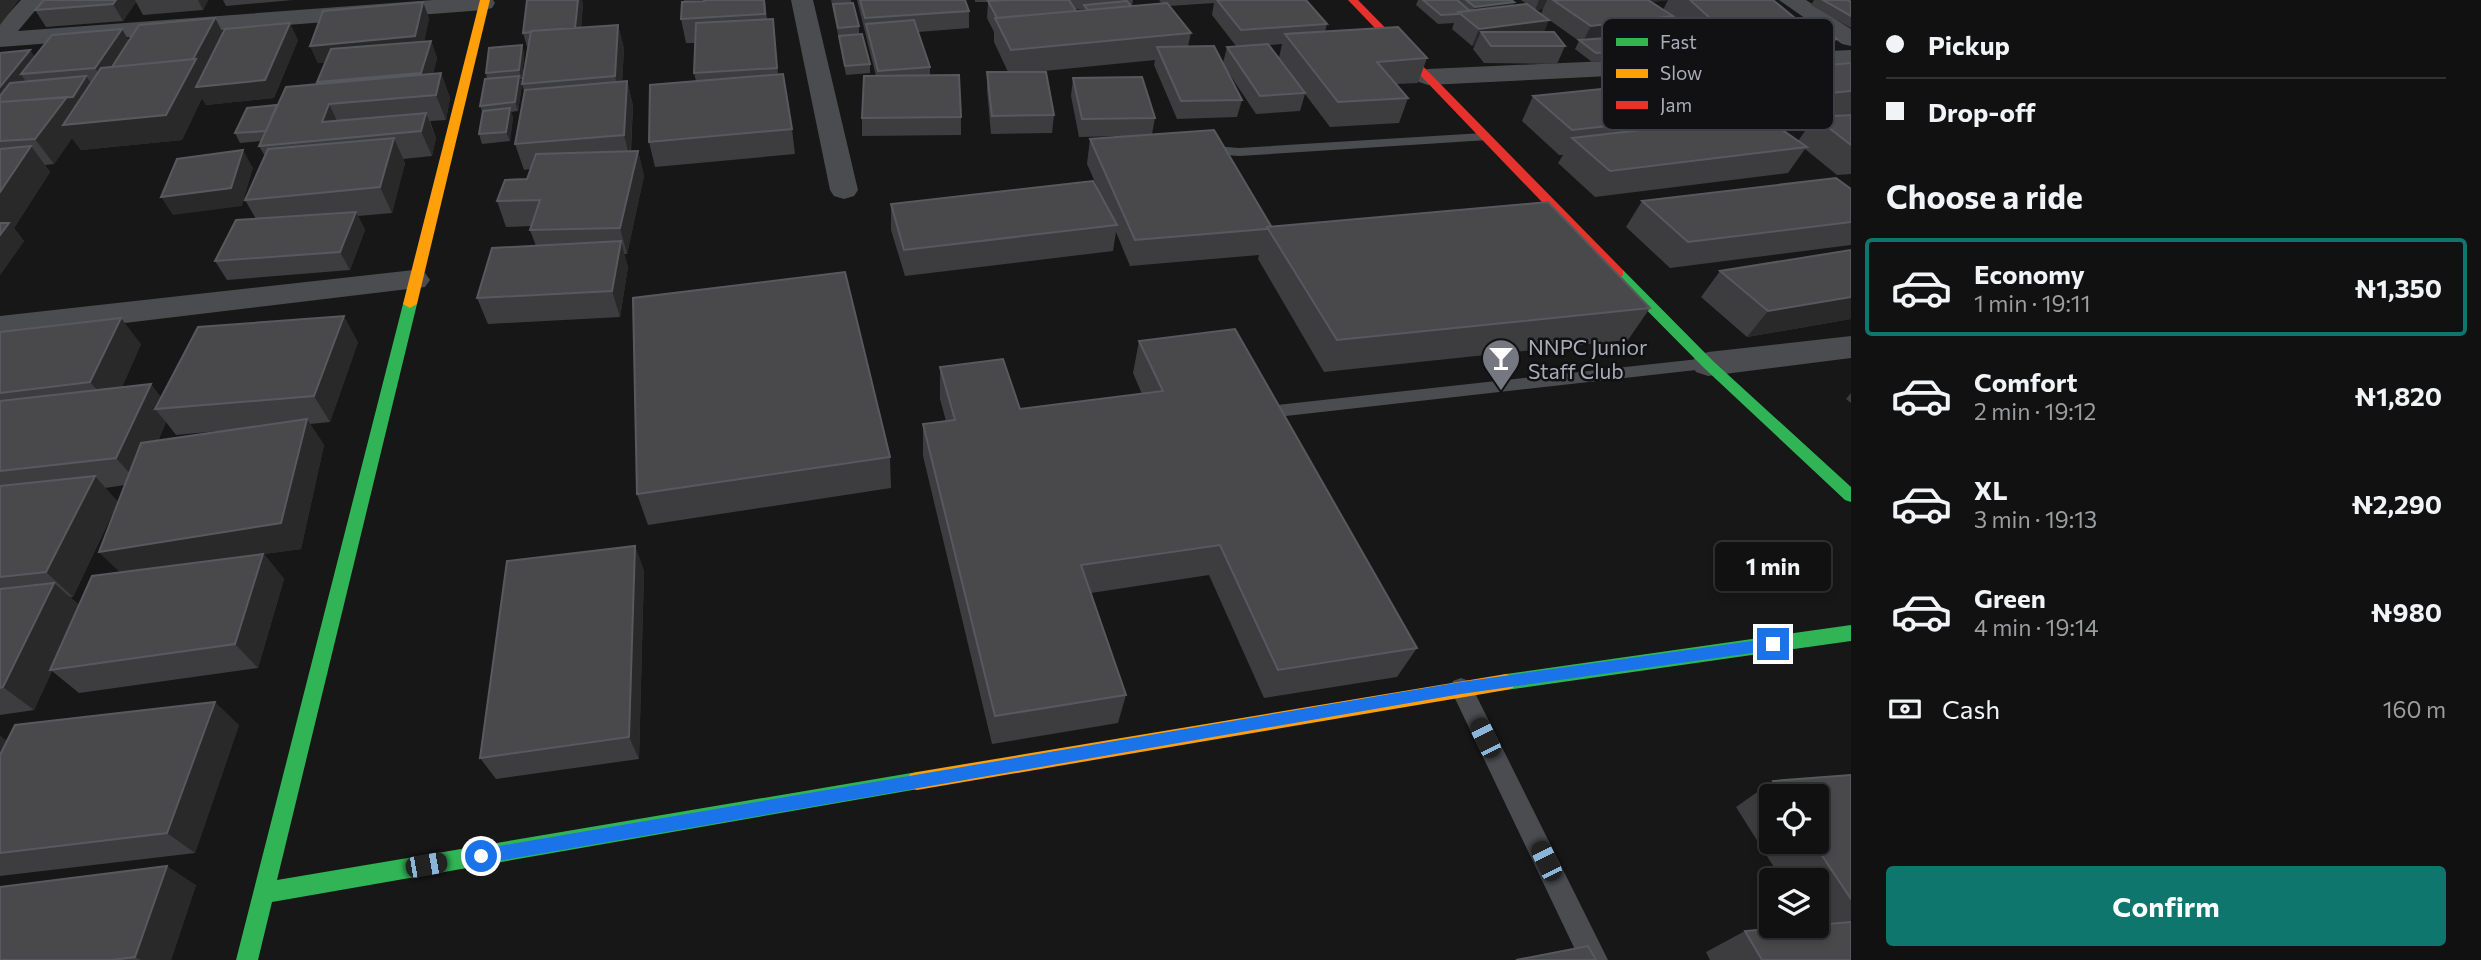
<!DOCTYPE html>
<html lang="en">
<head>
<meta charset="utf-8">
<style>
  body { margin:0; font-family:Commissioner,sans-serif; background:#1a1a1a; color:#f1f3f6; height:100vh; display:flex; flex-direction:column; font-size:26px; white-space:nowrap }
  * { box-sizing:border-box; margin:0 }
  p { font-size:23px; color:#9c9d9f }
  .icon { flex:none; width:38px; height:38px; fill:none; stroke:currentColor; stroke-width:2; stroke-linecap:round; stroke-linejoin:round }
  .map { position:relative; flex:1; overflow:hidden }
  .panel { display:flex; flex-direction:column; background:#111; width:630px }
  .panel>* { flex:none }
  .guide { display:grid; align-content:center; height:154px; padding:0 35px; background:#111 }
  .tools { position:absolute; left:1759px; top:784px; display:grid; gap:14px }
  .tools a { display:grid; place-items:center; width:70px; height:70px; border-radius:7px; background:#111; box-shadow:0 4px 10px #0003,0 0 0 2px #303131; font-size:35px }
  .end { position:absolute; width:32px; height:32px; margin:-16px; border:9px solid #1a73e8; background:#fff; box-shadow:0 0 0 4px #fff }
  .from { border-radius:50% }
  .bubble { position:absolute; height:49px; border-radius:7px; background:#111; box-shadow:0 4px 10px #0003,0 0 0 2px #303131; font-size:23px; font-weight:700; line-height:49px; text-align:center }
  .car { position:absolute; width:21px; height:42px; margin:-21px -10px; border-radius:9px; box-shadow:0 0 5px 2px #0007; background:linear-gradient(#222 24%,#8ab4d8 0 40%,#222 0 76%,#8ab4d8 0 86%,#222 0) }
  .guide b { display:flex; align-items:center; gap:24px; height:66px; font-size:26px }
  .guide b+b { border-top:2px solid #303131 }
  .guide i { width:18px; height:18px; background:#f1f3f6 }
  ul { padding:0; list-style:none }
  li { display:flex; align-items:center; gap:21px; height:98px; margin:0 14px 10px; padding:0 21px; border:4px solid transparent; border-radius:7px }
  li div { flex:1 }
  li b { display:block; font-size:26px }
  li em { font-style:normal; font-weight:700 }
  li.selected { border-color:#0f766e }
  li>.icon { width:63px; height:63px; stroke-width:1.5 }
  h2 { padding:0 35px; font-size:32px; line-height:84px }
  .pay { display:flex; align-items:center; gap:18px; height:77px; padding:0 35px; font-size:26px }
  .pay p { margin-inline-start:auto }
  .primary-button { display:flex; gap:14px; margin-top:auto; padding:14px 35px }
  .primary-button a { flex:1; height:80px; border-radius:7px; background:#0f766e; color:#fff; font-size:28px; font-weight:700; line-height:80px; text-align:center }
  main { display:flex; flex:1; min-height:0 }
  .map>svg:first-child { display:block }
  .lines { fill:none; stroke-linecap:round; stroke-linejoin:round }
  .lane { fill:#4b4c50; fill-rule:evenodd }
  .street { fill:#4b4c50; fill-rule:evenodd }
  .fast { fill:#30b455; fill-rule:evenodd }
  .slow { fill:#ff9f0a; fill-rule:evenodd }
  .jam { fill:#e5322d; fill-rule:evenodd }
  .wall { fill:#3d3d3f; fill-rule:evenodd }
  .shaded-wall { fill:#29292a }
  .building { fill:#49494c; stroke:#58595d; stroke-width:2 }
  .route { fill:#1a73e8 }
  .labels { text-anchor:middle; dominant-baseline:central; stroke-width:5; stroke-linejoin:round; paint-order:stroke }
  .poi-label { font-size:21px; fill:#a8adb8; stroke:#111113; text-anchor:start }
  .key { fill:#111113; stroke:#3e4045; stroke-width:2 }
  .key-label { font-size:19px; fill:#a8adb8 }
</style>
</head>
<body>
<main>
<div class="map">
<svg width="1851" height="960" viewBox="0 0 1851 960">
  <rect width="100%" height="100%" fill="#171717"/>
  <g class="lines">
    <path class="lane" d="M1483,133L1490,137L1488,140L1239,156L1201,153L1194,149L1201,145L1239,148Z
      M1708,358L1717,364L1714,368L1277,417L1271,416L1268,411L1271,406L1277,405Z
      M1461,678L1469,681L1608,960H1580L1450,688L1453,681Z"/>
    <path class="street" d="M21,0H44L18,31L433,0H493L495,3L492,8L484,10L0,47V23Z
      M791,0H813L858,190L854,196L844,199L834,196L830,190Z
      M1779,0H1806L1851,29V46L1842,44Z
      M1851,50V64L1428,85L1419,82L1415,77L1419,72L1428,69Z
      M414,270L425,273L430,280L425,287L0,338V316Z
      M1851,336V358L1708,376L1696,372L1691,364L1696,356L1708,352Z"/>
    <path class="fast" d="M1618,269L1623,270L1713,361L1851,487V502L1845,500L1703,367L1613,276V270Z
      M410,300L417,304L277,880L917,772L924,774L927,781L924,788L272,902L258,960H236L403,304Z
      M1851,625V641L1506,690L1499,688L1497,682L1499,676L1506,674Z"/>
    <path class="slow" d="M480,0H490L417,304L410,308L403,304Z
      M1506,674L1513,676L1515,682L1513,688L1506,690L917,790L910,788L907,781L910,774L917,772Z"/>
    <path class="jam" d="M1348,0H1358L1623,270V276H1613Z"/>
  </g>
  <path class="wall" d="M44,0H208L203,10L143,15L136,2L123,21L46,27L35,10Z
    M223,0H293L226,6Z
    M684,0H765L767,19H773L778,74L792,129L795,154L655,167L649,142L696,81L694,73L695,43H686L681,19Z
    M831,0H851L859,26V34L870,64V73L846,75Z
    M857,0H965L969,11V28L918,32L930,67V75L961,117V135L862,136V118L876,76Z
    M975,0H1133L1132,6L1162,4L1159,0H1306L1327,24L1325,32L1427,58L1418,83L1397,84L1408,98L1399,123L1330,127L1305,94L1300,111L1256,114L1226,69L1242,100L1237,117L1177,119L1154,65L1155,60L1034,72L1054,115L1052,133L991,134L987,90V72H1008L994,42V32L987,18L988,2H975ZM1214,3L1212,15L1236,46L1227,47L1223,63L1188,46L1191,33L1169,6ZM1074,9H1084V11H1076ZM1282,44L1279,58L1269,45Z
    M1418,0H1511L1514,2L1513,6L1544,32L1565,46L1557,64L1484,63L1473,49L1475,45L1472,46L1452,29L1454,23L1438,24L1416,5Z
    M1521,0H1773L1799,21L1837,39L1831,48H1799L1796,45L1791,52H1707L1672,19L1668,25L1695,44L1685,61L1634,66L1621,56L1619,60L1592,62L1575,49L1579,41L1541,14L1543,9L1535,10ZM1668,0L1663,10L1652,2Z
    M1806,0H1851V28L1811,5L1814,0Z
    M583,3L581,28L618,25L624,49L622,82L627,81L633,106L631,151H638L644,176L627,254H624L628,267L620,317L488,324L477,298L536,246L530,230L532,226L506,227L497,201L527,179L530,169L524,170L515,144L524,91L522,84L528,50L523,33Z
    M215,18L223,33L298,40L274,98L206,105L202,98L182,140L81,150L72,138L54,164L45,165L50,172L14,228L24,241L0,275V53L30,50L34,57L128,41Z
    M429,18L424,42L431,41L437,58L433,74L441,73L450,98L446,120L430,121L436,138L432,156L403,159L405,163L392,213L358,216L365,230L350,270L227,280L215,261L256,219L245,200L265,156L259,146L261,141L240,143L235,133L277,105L318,84L317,82L326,62L318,63L310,46Z
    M522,45L524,54L522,79H520L522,85L518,111L511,112L513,117L510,141L482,144L479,134L483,114L480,106L487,79L486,73Z
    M1851,63V114L1770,122L1798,141L1815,117L1851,115V174L1837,175L1805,149L1788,173L1595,197L1558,163L1563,155H1559L1522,121L1533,96L1719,94L1732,74Z
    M1073,78L1155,118L1152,134L1271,226L1650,308L1628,340L1324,372L1258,259L1259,255L1130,266L1116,232L1113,251L905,276L891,230V204L1098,189L1087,164L1090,139L1125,136L1079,137L1071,96Z
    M1851,189V245L1670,268L1626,227L1642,201Z
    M1851,250V319L1747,337L1701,297L1720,271Z
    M0,332L141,344L122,387L151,384L161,398L358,342L330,422L310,424L324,445L301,549L264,554L284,579L258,668L79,693L52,671L34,710L0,715ZM166,422L176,435L230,430L158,441ZM125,485L99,552L120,572L79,605L70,597H73L118,502L105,488Z
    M1139,341L1417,648L1397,677L1264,698L1209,575L1091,593L1126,695L1118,723L992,744L923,456V424L946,421L940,399V367L1020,409L1142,394L1133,373Z
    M1851,393V403L1846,399Z
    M890,457L891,488L648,525L637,494Z
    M635,546L644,571L639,759L496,779L480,758Z
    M239,725L195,853L0,876V736L7,741Z
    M1851,775V960H1710L1706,952L1745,931L1816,926V880H1782L1736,807L1773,781ZM1771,796H1816V842H1771Z
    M196,885L171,960H0Z"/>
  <path class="shaded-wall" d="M0,0H19L0,25Z
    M116,0H135L136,2L123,21L113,4Z
    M198,0H208L203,10Z
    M578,0H582L583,3L580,46L575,29Z
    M1539,0H1547L1543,9L1535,10Z
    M1648,0H1669L1647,3Z
    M423,2L429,18L422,53L318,63L310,46Z
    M1514,2L1511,11L1471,15L1475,7Z
    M1673,16L1664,33L1615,28L1609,40L1582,43L1591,26Z
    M215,18L224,35L290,23L298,40L274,98L206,105L202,98L182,140L81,150L72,138L54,164L35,139L0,116V87L30,50L42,67L21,74L28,85L86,76L98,93L191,63Z
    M1549,20L1542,37L1481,32L1475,45L1472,46L1479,29Z
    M618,25L624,49L621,101L615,76Z
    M122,29L132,46L106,85L95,68Z
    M431,41L437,58L428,91L421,73Z
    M522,45L524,54L522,79L519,70Z
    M441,73L450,98L446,120L436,95Z
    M519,76L522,85L518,111L515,102Z
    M627,81L633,106L630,160L624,135Z
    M329,104L341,129L322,122Z
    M510,108L513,117L510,141L506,132Z
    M426,113L436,138L432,156L421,131Z
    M394,138L405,163L392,213L380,187Z
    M31,146L50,172L14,228L24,241L0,275V192Z
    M243,150L253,168L242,206L173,215L161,197Z
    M638,151L644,176L627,254L620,228Z
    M356,212L365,230L350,270L340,252Z
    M621,241L628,267L620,317L612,291Z
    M1851,297V319L1747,337L1768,311Z
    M344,316L358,342L330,422L314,396Z
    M121,318L141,344L113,408L90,382Z
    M151,384L169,408L155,409L166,422L139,484L116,458Z
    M307,419L324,445L301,549L264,554L284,579L258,668L235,644L125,577L99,552Z
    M95,476L118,502L73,597L46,572Z
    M635,546L644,571L639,759L629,737Z
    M54,583L81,607L50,670L52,671L34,710L3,687Z
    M215,702L239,725L195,853L167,833Z
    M0,736L13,745L0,776Z
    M167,866L196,885L171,960H141L135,957Z"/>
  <path class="building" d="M44,0H116L113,4L35,10Z
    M527,0H578L575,28L531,31V32L523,33Z
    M704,0H764L765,14L681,19L682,2L704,1Z
    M860,0H965L969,11L865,18Z
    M1005,0H1069L1076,11L997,18L988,1Z
    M1217,0H1306L1327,24L1241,30Z
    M1423,0H1457L1470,11L1458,12V14L1441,15Z
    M1466,0H1511L1514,2L1475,7Z
    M1553,0H1648L1673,16L1591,26Z
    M1690,0H1773L1807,28H1721Z
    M1823,0H1847L1851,2V16Z
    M1127,1L1131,6L1088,10L1084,5Z
    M423,2L415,36L310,46L323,11Z
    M853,3L859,26L838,28L833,4Z
    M1167,3L1191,33L1011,50L995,18Z
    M1527,4L1549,20L1479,29L1458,12Z
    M215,18L193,59L112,67L139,25Z
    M773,19L777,68L694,73L696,23Z
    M914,20L930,67L878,71L866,24Z
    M1799,21H1816L1837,39H1805L1802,36L1807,28Z
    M290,23L265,80L196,87L225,29Z
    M618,25L615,76L522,84L531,31Z
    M1398,27L1427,58L1377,62L1408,98L1338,102L1285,34Z
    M122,29L95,68L21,74L52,35Z
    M1481,32H1554L1565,46H1491Z
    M862,34L870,64L845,66L839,36Z
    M1606,38L1624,51L1596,53L1579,40Z
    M431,41L421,73L317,82L331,49Z
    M1268,44L1305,93L1260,96L1227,47Z
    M522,45L519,70L486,73L489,48Z
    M1214,46L1242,100L1181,101L1157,47Z
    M30,50L0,87V53Z
    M196,59L166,115L63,125L101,68Z
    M1851,63V91L1766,99L1732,74Z
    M987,72H1046L1054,115L992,116Z
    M441,73L436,95L329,104L322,122L426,113L421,131L259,146L286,87Z
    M783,74L792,129L649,142L650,85Z
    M959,75L961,117L862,118L864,76Z
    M86,76L73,97L0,102V96L10,83Z
    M519,76L515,102L480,106L485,79Z
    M1142,77L1155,118L1082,119L1073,78Z
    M1699,79L1743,111L1572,130L1533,96Z
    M627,81L624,135L515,144L525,90Z
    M67,97L35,139L0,141V102Z
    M277,105L266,131L235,133L247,108Z
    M510,108L506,132L479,134L483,111Z
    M1851,115V145L1815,117Z
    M1762,116L1807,147L1610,171L1572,138Z
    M1214,130L1271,226L1267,227L1266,229L1135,240L1090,139Z
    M394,138L380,187L245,200L268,149Z
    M31,146L0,192V149Z
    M243,150L231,188L161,197L177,159Z
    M638,151L620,228L530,230L540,200L497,201L505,180L527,179L536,154Z
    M1836,178L1851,189V222L1688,242L1642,201Z
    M1093,181L1117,225L904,250L891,204Z
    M1548,202L1650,308L1337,340L1267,227Z
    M356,212L340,252L215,261L236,220Z
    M0,223H9L0,235Z
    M621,241L612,291L477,298L492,248Z
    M1851,250V297L1768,311L1720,271Z
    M845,272L890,457L637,494L633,298Z
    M344,316L314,396L155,409L198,327Z
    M121,318L90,382L0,393V332Z
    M1235,329L1417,648L1278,670L1220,545L1081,565L1126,695L995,716L923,424L955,420L940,367L1003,359L1020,409L1163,391L1139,341Z
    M151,384L116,458L0,471V401Z
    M307,419L281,523L99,552L141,443Z
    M95,476L46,572L0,577V486Z
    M635,546L629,737L480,758L507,561Z
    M263,554L235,644L50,670L92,576Z
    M54,583L3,687L0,688V589Z
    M215,702L167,833L0,853V755L15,725Z
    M1851,775V899L1813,842H1816V796H1783L1773,781Z
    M167,866L135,957L112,960H0V887Z
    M1851,922V960H1762L1745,931Z
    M1588,946L1596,960H1516Z"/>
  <path class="route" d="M1773,638L1779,644L1773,650L1461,694L481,864L476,861L473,856L476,851L481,849L1461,682Z"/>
  <defs>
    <symbol id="bar-pin" viewBox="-11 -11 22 30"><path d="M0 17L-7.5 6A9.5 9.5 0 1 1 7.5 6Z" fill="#757880" stroke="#111113"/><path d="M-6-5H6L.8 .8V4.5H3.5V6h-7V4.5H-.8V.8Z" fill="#fff"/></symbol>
  </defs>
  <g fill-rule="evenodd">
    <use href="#bar-pin" x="1479" y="336" width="44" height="60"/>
  </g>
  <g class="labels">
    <g class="poi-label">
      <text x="1528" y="346">NNPC Junior<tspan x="1528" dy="24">Staff Club</tspan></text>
    </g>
  </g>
  <rect x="1602" y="18" width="232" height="112" rx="10" class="key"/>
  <rect x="1616" y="38" width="32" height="8" fill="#30b455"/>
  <rect x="1616" y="69" width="32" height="9" fill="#ff9f0a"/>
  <rect x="1616" y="101" width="32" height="8" fill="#e5322d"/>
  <g class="key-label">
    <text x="1660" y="49">Fast</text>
    <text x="1660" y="80">Slow</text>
    <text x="1660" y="112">Jam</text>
  </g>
</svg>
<div class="tools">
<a><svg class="icon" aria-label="locate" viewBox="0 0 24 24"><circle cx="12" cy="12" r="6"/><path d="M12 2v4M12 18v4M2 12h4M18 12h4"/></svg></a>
<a><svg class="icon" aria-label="layers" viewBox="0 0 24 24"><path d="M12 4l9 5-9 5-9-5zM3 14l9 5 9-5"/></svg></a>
</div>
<i class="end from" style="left:481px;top:856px"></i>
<i class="end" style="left:1773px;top:644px"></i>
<div class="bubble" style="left:1715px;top:542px;width:116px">1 min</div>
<i class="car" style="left:1485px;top:738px;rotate:334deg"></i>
<i class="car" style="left:1546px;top:861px;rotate:334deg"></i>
<i class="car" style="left:426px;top:865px;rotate:80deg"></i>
</div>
<section class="panel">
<div class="guide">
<b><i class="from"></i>Pickup</b>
<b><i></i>Drop-off</b>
</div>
<h2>Choose a ride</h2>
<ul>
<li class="selected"><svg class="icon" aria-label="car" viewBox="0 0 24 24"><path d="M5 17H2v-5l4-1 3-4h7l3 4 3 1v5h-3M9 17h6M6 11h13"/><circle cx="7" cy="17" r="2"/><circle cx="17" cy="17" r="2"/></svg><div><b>Economy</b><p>1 min · 19:11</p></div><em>₦1,350</em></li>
<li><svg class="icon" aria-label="car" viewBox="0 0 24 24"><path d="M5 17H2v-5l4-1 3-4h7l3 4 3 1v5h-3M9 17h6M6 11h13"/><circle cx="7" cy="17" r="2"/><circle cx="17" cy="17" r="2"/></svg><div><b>Comfort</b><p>2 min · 19:12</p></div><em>₦1,820</em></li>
<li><svg class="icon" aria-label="car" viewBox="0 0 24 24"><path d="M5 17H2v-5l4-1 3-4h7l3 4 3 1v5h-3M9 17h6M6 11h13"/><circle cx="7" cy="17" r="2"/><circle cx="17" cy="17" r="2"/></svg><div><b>XL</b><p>3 min · 19:13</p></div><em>₦2,290</em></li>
<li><svg class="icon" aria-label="car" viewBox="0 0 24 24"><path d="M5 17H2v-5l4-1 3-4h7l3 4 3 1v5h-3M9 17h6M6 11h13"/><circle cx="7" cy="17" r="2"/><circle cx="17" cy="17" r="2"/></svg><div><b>Green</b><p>4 min · 19:14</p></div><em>₦980</em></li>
</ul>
<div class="pay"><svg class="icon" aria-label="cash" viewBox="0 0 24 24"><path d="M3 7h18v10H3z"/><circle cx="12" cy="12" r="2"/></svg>Cash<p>160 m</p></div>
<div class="primary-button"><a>Confirm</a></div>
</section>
</main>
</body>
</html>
